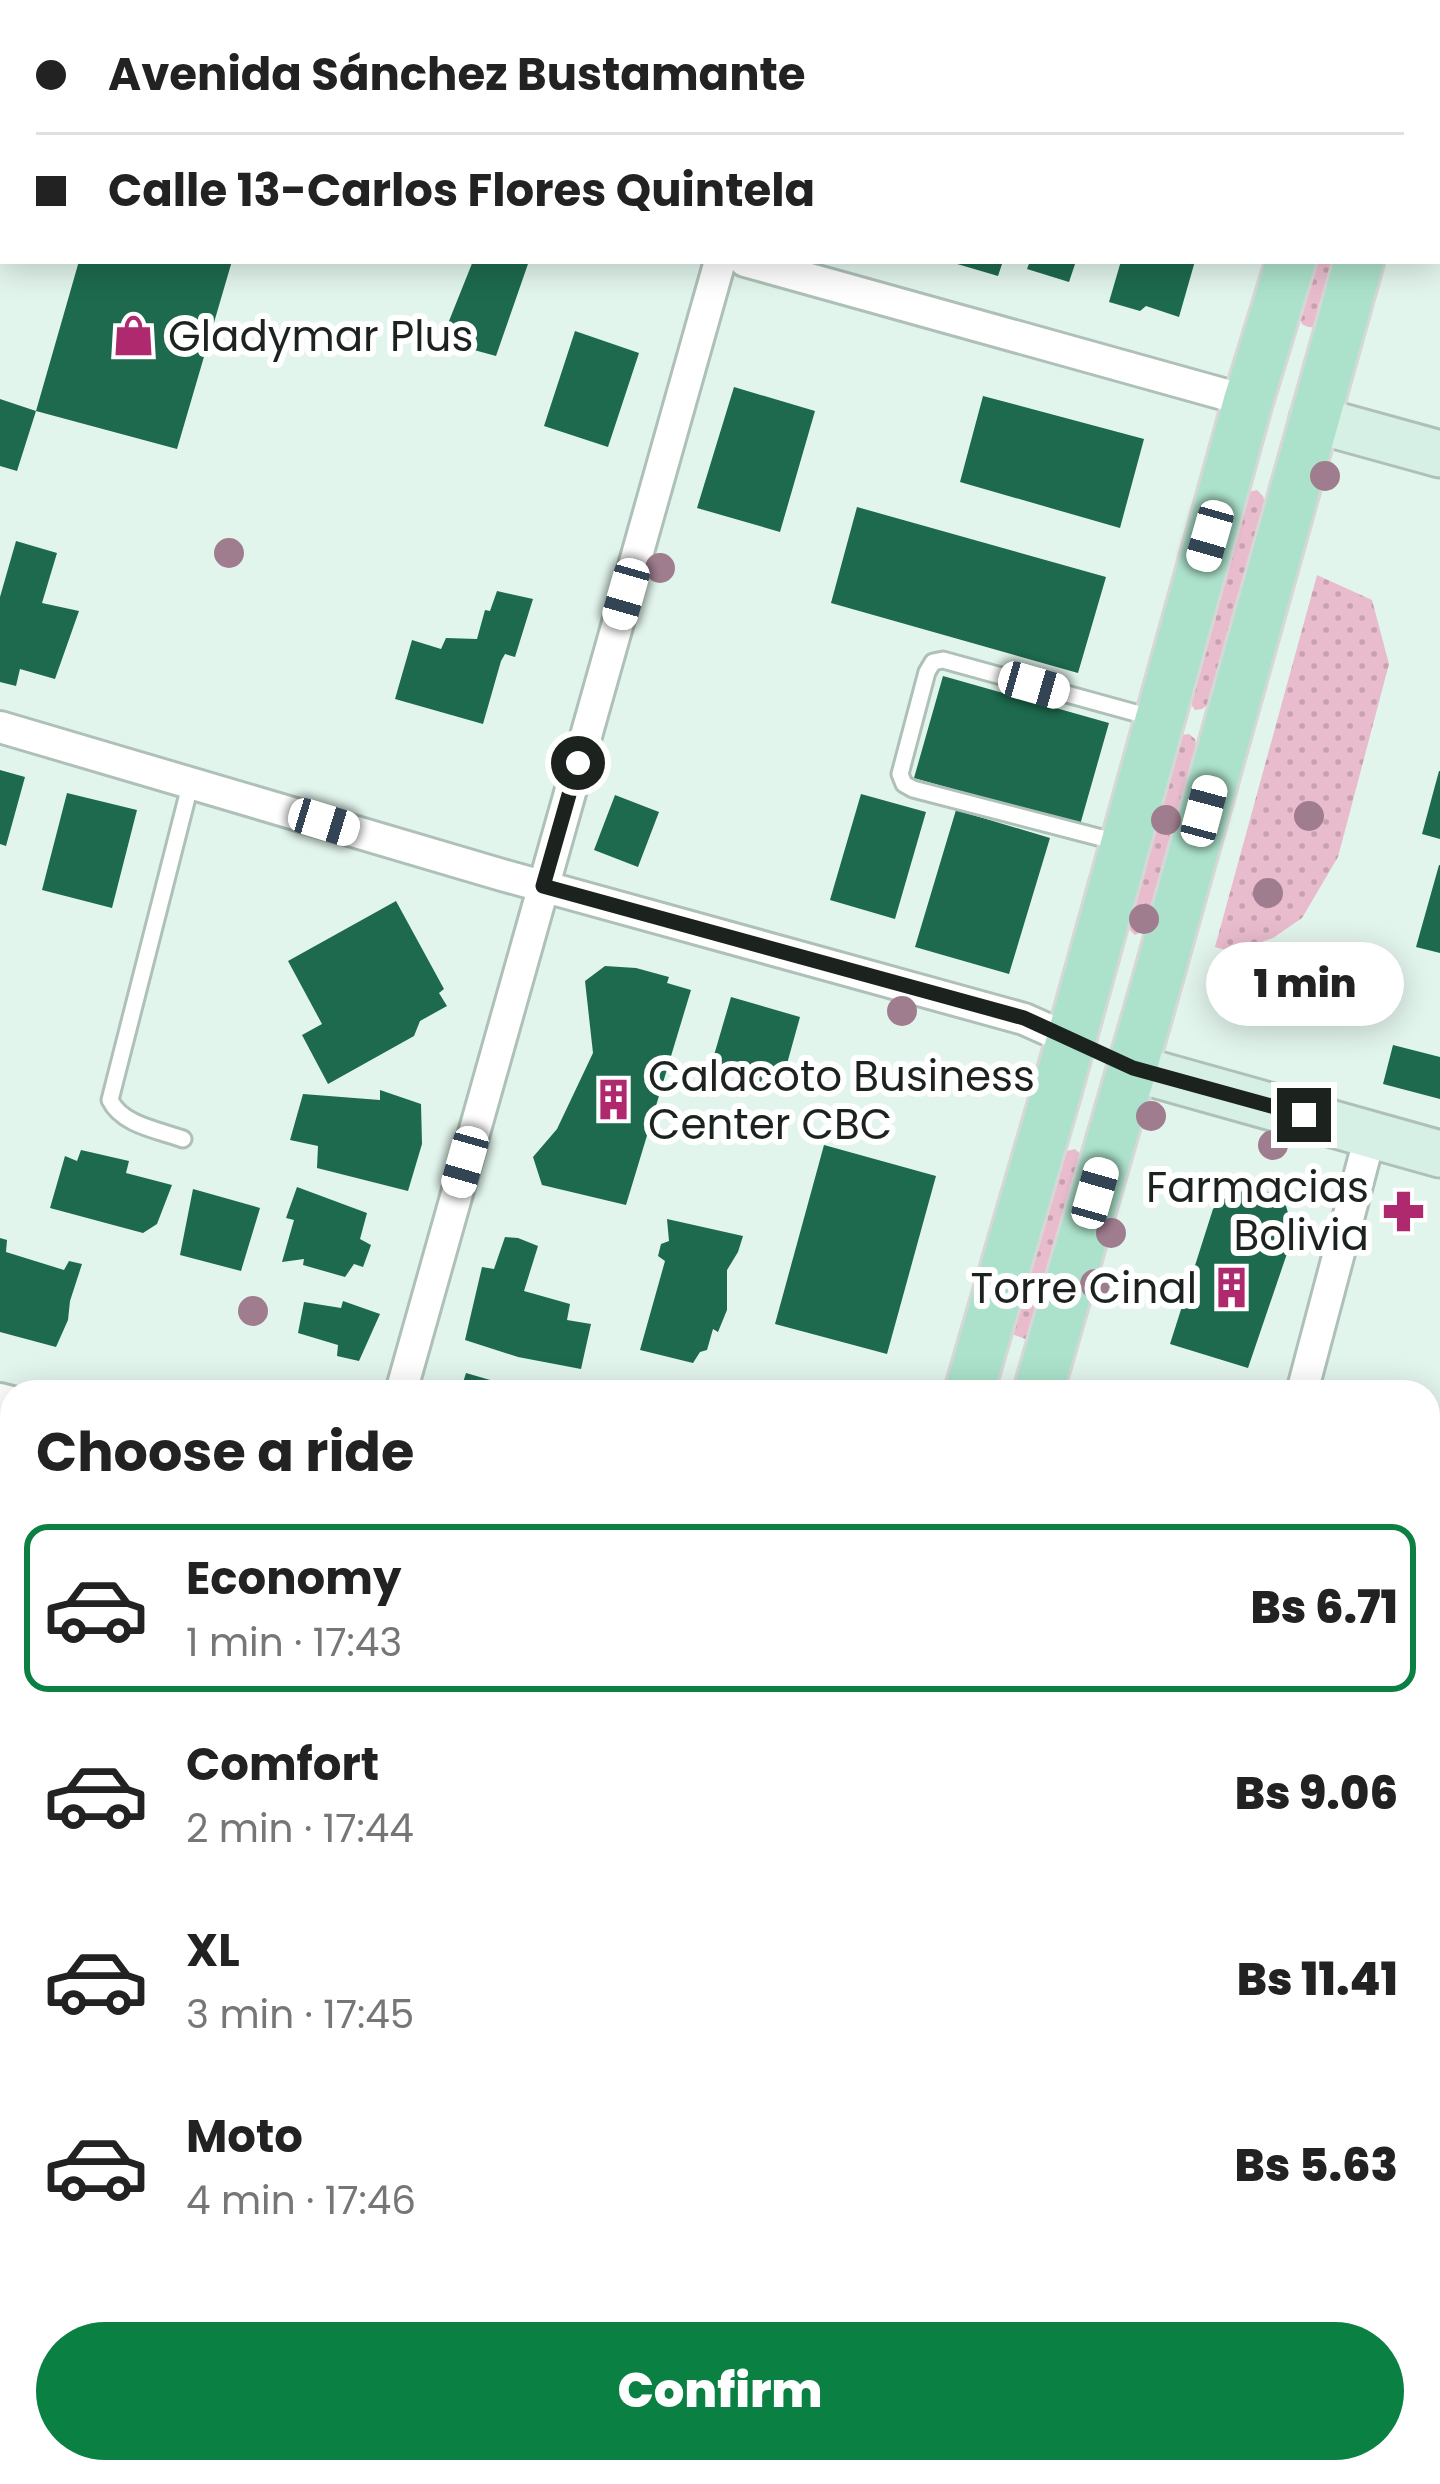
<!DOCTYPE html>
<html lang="en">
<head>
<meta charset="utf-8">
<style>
  body { margin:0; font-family:Poppins,sans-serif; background:#f2f2f2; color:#222; height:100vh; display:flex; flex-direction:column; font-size:45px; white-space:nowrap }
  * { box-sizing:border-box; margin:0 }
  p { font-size:39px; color:#767676 }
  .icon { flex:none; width:66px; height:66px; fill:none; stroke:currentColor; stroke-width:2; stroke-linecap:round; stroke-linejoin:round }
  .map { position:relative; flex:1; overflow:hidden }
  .side { position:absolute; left:0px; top:1380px; width:1440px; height:1104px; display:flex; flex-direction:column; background:#fff; border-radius:36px 36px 0 0; box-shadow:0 6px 30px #0003 }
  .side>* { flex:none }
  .top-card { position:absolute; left:0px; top:0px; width:1440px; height:264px; box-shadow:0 6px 30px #0003; display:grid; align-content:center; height:264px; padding:0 36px; background:#fff }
  .end { position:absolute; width:54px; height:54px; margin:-27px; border:15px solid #1c231f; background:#fff; box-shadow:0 0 0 6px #fff }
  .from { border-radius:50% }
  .bubble { position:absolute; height:84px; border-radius:42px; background:#fff; box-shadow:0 6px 30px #0003; font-size:39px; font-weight:800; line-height:84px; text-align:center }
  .car { position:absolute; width:36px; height:72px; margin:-36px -18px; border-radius:15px; box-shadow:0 0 9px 3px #0007; background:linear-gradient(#fff 24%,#345 0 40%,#fff 0 76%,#345 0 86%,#fff 0) }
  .top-card b { display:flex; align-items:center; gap:42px; height:114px; font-size:45px }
  .top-card b+b { border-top:3px solid #e0e0e0 }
  .top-card i { width:30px; height:30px; background:#222 }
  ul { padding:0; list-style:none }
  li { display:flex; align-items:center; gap:36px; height:168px; margin:0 24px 18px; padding:0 12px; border:6px solid transparent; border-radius:24px }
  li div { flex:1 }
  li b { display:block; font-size:45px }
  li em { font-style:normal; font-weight:800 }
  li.active { border-color:#0b8043 }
  li>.icon { width:108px; height:108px; stroke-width:1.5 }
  h2 { padding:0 36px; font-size:54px; line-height:144px }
  .action { display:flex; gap:24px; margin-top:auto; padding:24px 36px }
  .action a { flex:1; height:138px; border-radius:72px; background:#0b8043; color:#fff; font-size:48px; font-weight:800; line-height:138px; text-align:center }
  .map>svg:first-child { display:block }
  .grass { fill:url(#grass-dots) }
  .green { fill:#e9bccd }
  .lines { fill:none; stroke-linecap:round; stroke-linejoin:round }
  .river { stroke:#cd8ba5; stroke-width:72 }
  .building { fill:#1d6a4e }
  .service-casing { stroke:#aec0b7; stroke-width:21 }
  .minor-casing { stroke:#aec0b7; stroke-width:36 }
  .tertiary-casing { stroke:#aec0b7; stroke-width:45 }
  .secondary-casing { stroke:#aec0b7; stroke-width:51 }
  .primary-casing { stroke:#d6d7d7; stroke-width:54 }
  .service { stroke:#fff; stroke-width:15 }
  .minor { stroke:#fff; stroke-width:30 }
  .tertiary { stroke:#fff; stroke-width:39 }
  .secondary { stroke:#d6f0e5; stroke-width:45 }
  .primary { stroke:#ace2cb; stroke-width:48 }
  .tree { fill:#9f7d8e }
  .route { stroke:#1c231f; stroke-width:15 }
  .labels { text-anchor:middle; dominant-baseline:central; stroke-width:12; stroke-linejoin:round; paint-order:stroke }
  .poi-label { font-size:42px; fill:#1c231f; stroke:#fff; text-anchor:start }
</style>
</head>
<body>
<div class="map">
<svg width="1440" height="2484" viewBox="0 0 1440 2484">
  <defs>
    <pattern id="grass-dots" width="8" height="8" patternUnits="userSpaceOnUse" patternTransform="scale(3)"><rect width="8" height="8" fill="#e9bccd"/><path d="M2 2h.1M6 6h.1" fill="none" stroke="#c7a1b0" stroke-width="1.8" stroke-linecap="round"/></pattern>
  </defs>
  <rect width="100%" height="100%" fill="#e2f5ec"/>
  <path class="grass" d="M1316,261H1338L1320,323C1313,328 1310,329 1302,324L1300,318Z
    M1257,490L1263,496L1265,505L1209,704L1202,709L1195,710L1187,698L1244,499L1249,492Z
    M1317,575L1372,600L1389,664L1338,857L1302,918L1273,938L1233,952L1215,947Z
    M1189,734L1195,739L1197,748L1149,928L1135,935L1130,930L1128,923L1175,742L1181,735Z
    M1075,1149L1084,1157L1031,1334L1025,1339L1012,1334L1010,1328L1063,1152Z"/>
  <path class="green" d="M1440,2311V2484H1356L1362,2472H1428V2336Z"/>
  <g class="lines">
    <path class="river" d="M1428,2146L1440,2123
      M1260,2484L1265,2472"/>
  </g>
  <path class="building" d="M79,261H232L177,449L36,411L17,471L0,466V399L36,411Z
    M473,261H529L496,356L441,341Z
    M947,261H1003L998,276Z
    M1030,261H1076L1069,282L1027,269Z
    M1121,261H1195L1179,317L1146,306L1140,311L1109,302Z
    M575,331L639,353L608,447L544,426Z
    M734,387L815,411L780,532L697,508Z
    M983,396L1144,439L1120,528L960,482Z
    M857,507L1106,577L1078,673L831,603Z
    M16,541L57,553L42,603L79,611L55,679L20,669L16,686L0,682V597Z
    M497,591L533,599L515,657L505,654L501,661L483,724L395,699L412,640L441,649L446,638L477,639L485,610L490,611Z
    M943,676L1109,723L1080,825L914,778Z
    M0,770L25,777L6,846L0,844Z
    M1439,771H1440V839L1422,834Z
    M67,793L137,810L112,908L42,890Z
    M861,794L926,812L895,919L830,900Z
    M615,795L659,812L638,867L594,850Z
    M956,810L1050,838L1009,974L915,947Z
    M1439,865H1440V953L1416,947Z
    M396,901L444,989L439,993L447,1006L420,1021L414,1036L328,1084L302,1035L322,1024L288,961Z
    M605,966L636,968L669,977L667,983L691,990L626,1205L542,1185L533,1157L557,1129L593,1053L585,981Z
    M731,997L800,1017L780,1089L710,1069Z
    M1393,1045L1440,1057V1099L1383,1084Z
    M380,1090L421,1104L422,1144L408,1191L317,1168L318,1146L290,1140L303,1094L380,1100Z
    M824,1145L936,1176L887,1354L775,1324Z
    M81,1150L129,1161L126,1173L172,1185L157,1224L143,1233L50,1208L65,1156L77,1161Z
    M297,1187L367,1213L360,1239L371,1245L363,1267L354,1264L345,1277L303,1265L304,1259L282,1262L294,1220L286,1218Z
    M193,1189L260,1208L241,1271L180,1255Z
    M1248,1190L1269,1192L1286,1206L1294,1233L1248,1368L1170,1344L1213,1209L1230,1194Z
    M667,1219L743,1236L738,1252L727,1270V1310L718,1332L713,1329L707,1350L700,1352L693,1363L640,1350L665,1261L658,1256L661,1244L669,1241Z
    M505,1237L518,1238L538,1246L524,1291L570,1304L567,1320L591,1324L581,1369L518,1357L465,1340L482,1267L494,1269Z
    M0,1238L7,1240L6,1252L64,1270L69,1261L82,1264L70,1301L68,1320L56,1347L0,1332Z
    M343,1301L380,1314L359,1361L337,1356L338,1345L298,1333L304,1302L341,1308Z
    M466,1373L528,1391V1392H460Z
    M11,1498H12V1628L0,1626V1532Z
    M1428,1537L1440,1541V1583L1434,1593L1438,1600L1433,1621L1428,1620Z
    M0,1671L12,1673V1740L0,1719Z
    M0,2349L12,2352V2472H34L31,2484H0Z
    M1440,2446V2484H1422Z
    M175,2472H545L550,2484H171Z"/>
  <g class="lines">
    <defs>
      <path id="service" d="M1121,843L913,789L904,784L900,774L927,672L933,662L943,660L1154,718
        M183,1139C158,1130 122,1125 110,1100L191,782"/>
      <path id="minor" d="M791,3V0
        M0,77L3,76
        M745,261L1248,401
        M0,727L502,875L1024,1019L1069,1039
        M401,1392L720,261
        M1302,1392L1370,1136
        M0,1399L12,1402
        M1428,1819L1440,1822
        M87,2484L90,2472"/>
      <path id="tertiary" d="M0,2195L12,2198
        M0,2228L12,2231
        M823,2472L862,2484
        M948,2472L987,2484"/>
      <path id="secondary" d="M1313,419L1440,454
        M1133,1068L1440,1154
        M1428,1977L1440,1953
        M1176,2484L1181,2472"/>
      <path id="primary" d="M1366,3L1367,0
        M1434,3L1435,0
        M969,1392L1057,1090L1248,401L1291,261
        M1038,1392L1149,1010L1359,261
        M660,2484L664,2472
        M731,2484L734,2472"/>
    </defs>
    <use href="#service" class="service-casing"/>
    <use href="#minor" class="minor-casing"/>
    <use href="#tertiary" class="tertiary-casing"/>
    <use href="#secondary" class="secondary-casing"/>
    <use href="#primary" class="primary-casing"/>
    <use href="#service" class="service"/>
    <use href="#minor" class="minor"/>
    <use href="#tertiary" class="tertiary"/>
    <use href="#secondary" class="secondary"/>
    <use href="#primary" class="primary"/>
  </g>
  <g class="tree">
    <circle cx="1325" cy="476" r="15"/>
    <circle cx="229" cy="553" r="15"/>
    <circle cx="660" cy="568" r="15"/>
    <circle cx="1309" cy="816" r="15"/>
    <circle cx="1166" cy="820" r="15"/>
    <circle cx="1268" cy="893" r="15"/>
    <circle cx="1144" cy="919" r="15"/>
    <circle cx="902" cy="1011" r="15"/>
    <circle cx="1151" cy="1116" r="15"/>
    <circle cx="1273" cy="1145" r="15"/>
    <circle cx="1111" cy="1233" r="15"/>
    <circle cx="1095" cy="1284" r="15"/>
    <circle cx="253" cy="1311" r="15"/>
  </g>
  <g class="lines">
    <path class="route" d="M578,763L543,886L1024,1018L1133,1068L1304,1115"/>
  </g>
  <defs>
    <symbol id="shop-bare" viewBox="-9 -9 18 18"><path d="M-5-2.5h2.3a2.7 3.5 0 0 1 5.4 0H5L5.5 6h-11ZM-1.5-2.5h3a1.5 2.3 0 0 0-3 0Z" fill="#af296f" stroke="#fff" stroke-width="2.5" paint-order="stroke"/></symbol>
    <symbol id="building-bare" viewBox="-9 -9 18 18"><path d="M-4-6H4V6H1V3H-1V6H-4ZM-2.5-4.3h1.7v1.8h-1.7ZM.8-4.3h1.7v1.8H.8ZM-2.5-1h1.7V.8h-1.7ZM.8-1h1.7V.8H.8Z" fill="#af296f" stroke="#fff" stroke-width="2.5" paint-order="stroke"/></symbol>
    <symbol id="pharmacy-bare" viewBox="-9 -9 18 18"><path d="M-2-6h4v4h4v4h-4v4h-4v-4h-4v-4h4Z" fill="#af296f" stroke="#fff" stroke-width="2.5" paint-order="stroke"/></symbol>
  </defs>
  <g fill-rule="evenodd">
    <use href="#shop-bare" x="104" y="306" width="59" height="59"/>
    <use href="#building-bare" x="584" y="1070" width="59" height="59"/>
    <use href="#pharmacy-bare" x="1374" y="1182" width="59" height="59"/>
    <use href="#building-bare" x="1202" y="1258" width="59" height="59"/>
  </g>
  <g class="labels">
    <g class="poi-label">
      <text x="168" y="336">Gladymar Plus</text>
      <text x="648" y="1076">Calacoto Business<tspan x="648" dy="48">Center CBC</tspan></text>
      <text x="1369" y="1187" text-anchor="end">Farmacias<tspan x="1369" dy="48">Bolivia</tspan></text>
      <text x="1197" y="1288" text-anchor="end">Torre Cinal</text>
    </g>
  </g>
</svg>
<i class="end from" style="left:578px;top:763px"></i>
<i class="end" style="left:1304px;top:1115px"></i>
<div class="bubble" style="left:1206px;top:942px;width:198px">1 min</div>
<i class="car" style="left:1210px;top:536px;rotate:196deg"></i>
<i class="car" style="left:626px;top:594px;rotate:196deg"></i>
<i class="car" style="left:1034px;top:685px;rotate:106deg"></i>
<i class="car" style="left:1204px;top:811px;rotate:15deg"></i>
<i class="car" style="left:324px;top:822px;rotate:107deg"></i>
<i class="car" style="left:465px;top:1162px;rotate:196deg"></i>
<i class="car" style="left:1095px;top:1193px;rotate:16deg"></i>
<div class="top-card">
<b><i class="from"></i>Avenida Sánchez Bustamante</b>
<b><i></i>Calle 13-Carlos Flores Quintela</b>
</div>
<section class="side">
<h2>Choose a ride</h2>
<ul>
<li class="active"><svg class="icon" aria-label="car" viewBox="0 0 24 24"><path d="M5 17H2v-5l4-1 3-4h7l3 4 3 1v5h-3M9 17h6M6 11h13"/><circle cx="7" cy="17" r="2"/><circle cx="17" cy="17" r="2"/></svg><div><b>Economy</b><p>1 min · 17:43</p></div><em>Bs 6.71</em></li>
<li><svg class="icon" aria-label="car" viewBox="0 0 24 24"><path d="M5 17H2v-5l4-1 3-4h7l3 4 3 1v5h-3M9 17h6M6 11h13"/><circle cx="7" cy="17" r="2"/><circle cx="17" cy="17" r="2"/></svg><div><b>Comfort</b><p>2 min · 17:44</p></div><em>Bs 9.06</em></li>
<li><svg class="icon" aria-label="car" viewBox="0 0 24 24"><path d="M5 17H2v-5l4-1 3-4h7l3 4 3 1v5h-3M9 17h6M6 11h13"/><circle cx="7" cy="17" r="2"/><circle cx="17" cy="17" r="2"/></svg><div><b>XL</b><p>3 min · 17:45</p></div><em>Bs 11.41</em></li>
<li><svg class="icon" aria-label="car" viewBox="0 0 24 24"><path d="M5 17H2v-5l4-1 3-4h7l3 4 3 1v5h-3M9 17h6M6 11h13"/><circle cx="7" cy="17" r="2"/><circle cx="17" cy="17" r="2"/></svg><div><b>Moto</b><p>4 min · 17:46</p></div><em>Bs 5.63</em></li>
</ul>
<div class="action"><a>Confirm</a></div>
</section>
</div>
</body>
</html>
